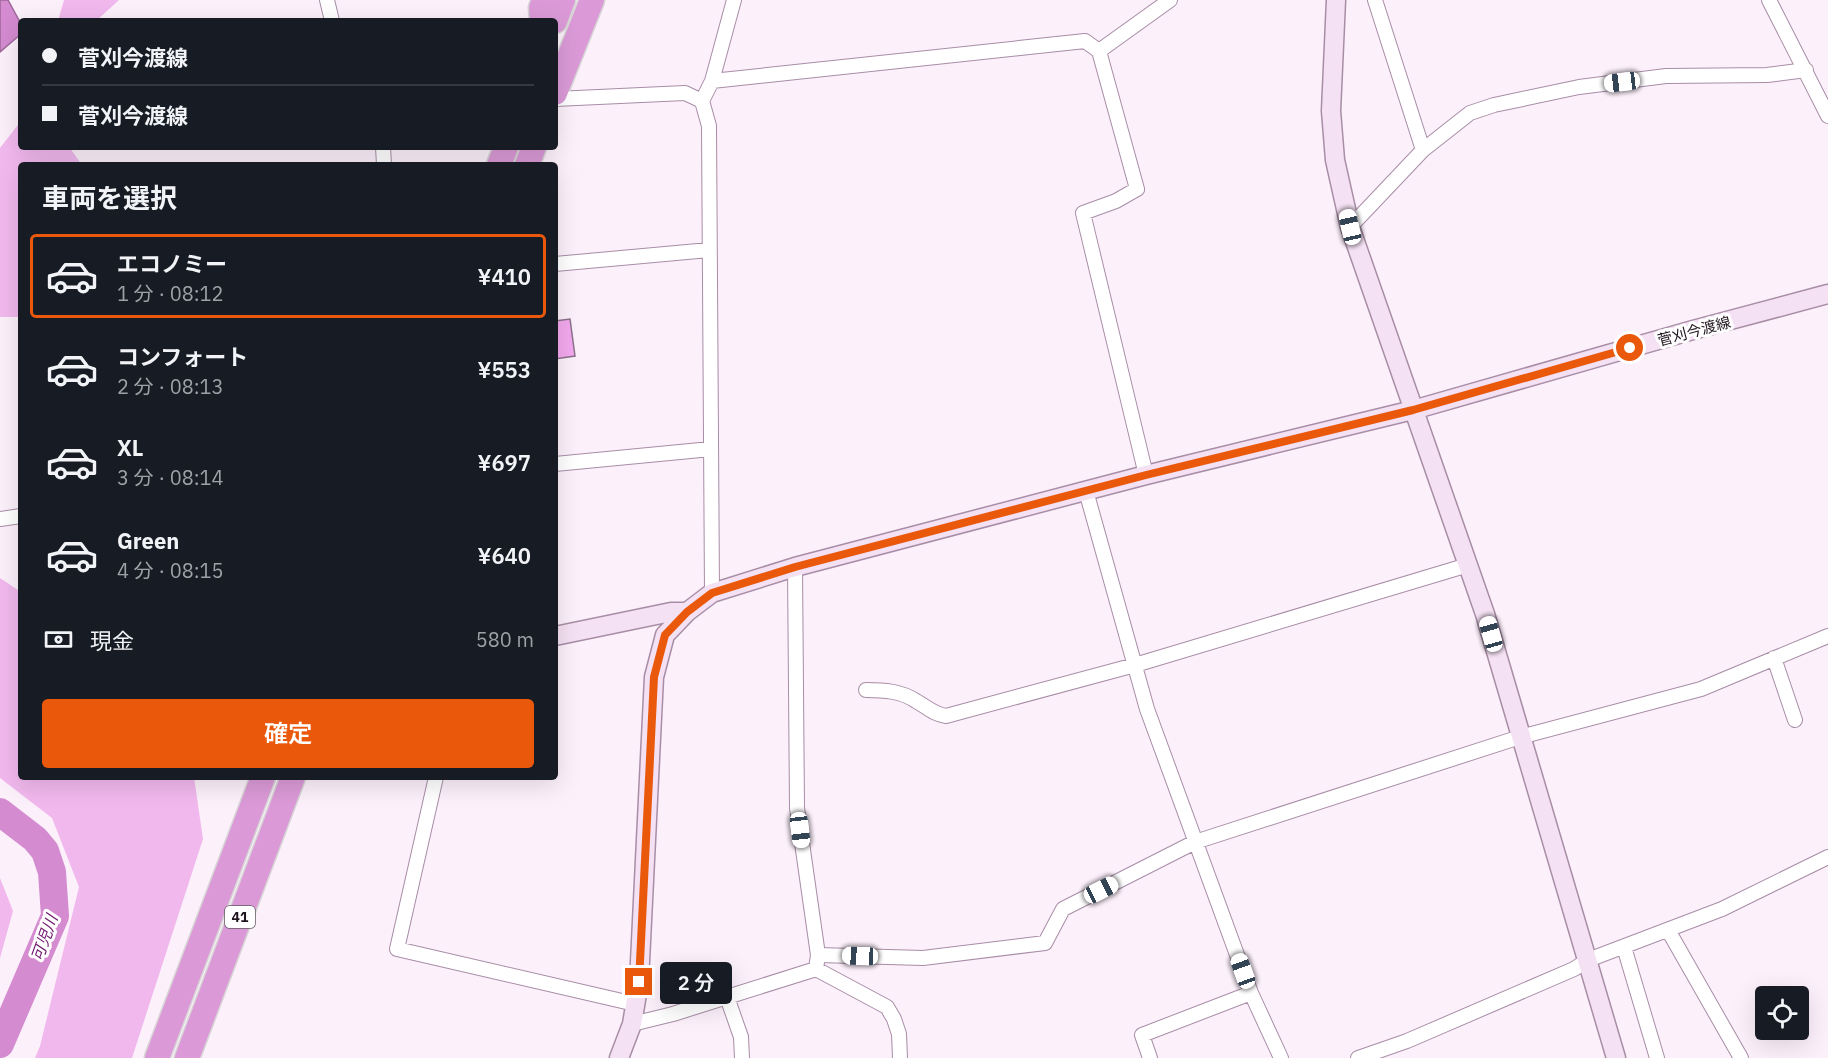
<!DOCTYPE html>
<html lang="ja">
<head>
<meta charset="utf-8">
<style>
  body { margin:0; font-family:"IBM Plex Sans","Noto Sans JP",sans-serif; background:#242831; color:#f1f3f6; height:100vh; display:flex; flex-direction:column; font-size:22px; white-space:nowrap }
  * { box-sizing:border-box; margin:0 }
  p { font-size:20px; color:#9ea1a6 }
  .icon { flex:none; width:33px; height:33px; fill:none; stroke:currentColor; stroke-width:2; stroke-linecap:round; stroke-linejoin:round }
  .map { position:relative; flex:1; overflow:hidden }
  .side { position:absolute; left:18px; top:162px; width:540px; height:618px; display:flex; flex-direction:column; background:#171b24; border-radius:6px; box-shadow:0 6px 24px #0002 }
  .side>* { flex:none }
  .top-card { position:absolute; left:18px; top:18px; width:540px; height:132px; border-radius:6px; box-shadow:0 6px 24px #0002; display:grid; align-content:center; height:132px; padding:0 24px; background:#171b24 }
  .buttons { position:absolute; left:1755px; top:986px; display:grid; gap:12px }
  .buttons a { display:grid; place-items:center; width:54px; height:54px; border-radius:6px; background:#171b24; box-shadow:0 6px 24px #0002; font-size:30px }
  .end { position:absolute; width:27px; height:27px; margin:-14px; border:8px solid #ea580c; background:#fff; box-shadow:0 0 0 3px #fff }
  .from { border-radius:50% }
  .bubble { position:absolute; height:42px; border-radius:6px; background:#171b24; box-shadow:0 6px 24px #0002; font-size:20px; font-weight:600; line-height:42px; text-align:center }
  .car { position:absolute; width:18px; height:36px; margin:-18px -9px; border-radius:8px; box-shadow:0 0 4px 2px #0007; background:linear-gradient(#fff 24%,#345 0 40%,#fff 0 76%,#345 0 86%,#fff 0) }
  .top-card b { display:flex; align-items:center; gap:21px; height:57px; font-size:22px }
  .top-card b+b { border-top:2px solid #363941 }
  .top-card i { width:15px; height:15px; background:#f1f3f6 }
  ul { padding:0; list-style:none }
  li { display:flex; align-items:center; gap:18px; height:84px; margin:0 12px 9px; padding:0 12px; border:3px solid transparent; border-radius:6px }
  li div { flex:1 }
  li b { display:block; font-size:22px }
  li em { font-style:normal; font-weight:600 }
  li.on { border-color:#ea580c }
  li>.icon { width:54px; height:54px; stroke-width:1.5 }
  h2 { padding:0 24px; font-size:27px; line-height:72px }
  .pay { display:flex; align-items:center; gap:15px; height:66px; padding:0 24px; font-size:22px }
  .pay p { margin-inline-start:auto }
  .action { display:flex; gap:12px; margin-top:auto; padding:12px 24px }
  .action a { flex:1; height:69px; border-radius:6px; background:#ea580c; color:#fff; font-size:24px; font-weight:600; line-height:69px; text-align:center }
  .map>svg:first-child { display:block }
  .green { fill:#f1b8ed }
  .water { fill:#d48bd0; stroke:#9e689b; stroke-width:1.5 }
  .lines { fill:none; stroke-linecap:round; stroke-linejoin:round }
  .river { stroke:#d48bd0; stroke-width:28 }
  .building { fill:#f3a8ee; stroke:#8b7189; stroke-width:1.5 }
  .street-casing { stroke:#a88da6; stroke-width:16 }
  .secondary-casing { stroke:#a88da6; stroke-width:21 }
  .highway-casing { stroke:#d7d5d6; stroke-width:27 }
  .street { stroke:#fff; stroke-width:14 }
  .secondary { stroke:#f4e1f3; stroke-width:18 }
  .highway { stroke:#db9ad7; stroke-width:24 }
  .route { stroke:#ea580c; stroke-width:8 }
  .labels { text-anchor:middle; dominant-baseline:central; stroke-width:6; stroke-linejoin:round; paint-order:stroke }
  .shield { fill:#fff; stroke:#625b62; stroke-width:1.5 }
  .shield-label { font-size:14px; font-weight:bold; fill:#1f151e }
  .street-label { font-size:15px; fill:#1f151e; stroke:#fff }
  .water-label { font-size:16px; font-style:italic; fill:#711a6f; stroke:#fff }
</style>
</head>
<body>
<div class="map">
<svg width="1828" height="1058" viewBox="0 0 1828 1058">
  <rect width="100%" height="100%" fill="#fcf0fb"/>
  <path class="green" d="M64,0H119L96,21H58Z
    M21,121V147H72V151L82,165H21V317H0V148Z
    M0,578L21,592V777H194L203,839L132,1058H35L40,1046L79,887L52,818L0,778Z
    M0,878L13,911L0,958Z"/>
  <path class="water" d="M0,0H8L21,24V34L0,52Z"/>
  <g class="lines">
    <path class="river" d="M0,812L35,839L45,851L52,872L55,916L0,1044"/>
  </g>
  <path class="building" d="M570,319L575,356L555,359V321Z"/>
  <g class="lines">
    <defs>
      <path id="street" d="M327,0L332,21
        M1375,0L1423,150
        M1769,0L1828,116
        M1099,51L1170,0
        M712,81L1085,41L1099,51L1137,189L1116,201L1083,213L1146,475
        M555,99L685,93L702,101L709,126L712,593
        M702,101L712,81L734,0
        M383,147L384,165
        M1350,227L1423,150L1470,113L1494,105L1579,87L1666,76L1767,75L1806,70
        M555,264L709,250
        M555,464L711,449
        M1086,491L1147,709L1251,993L1281,1058
        M0,519L21,516
        M795,567L797,808L818,955L816,969
        M1774,658L1795,720
        M866,690C884,690 901,691 916,701C927,707 933,714 946,716L1135,665L1468,565
        M436,777L397,949L635,1004
        M1668,930L1741,1058
        M1624,947L1657,1058
        M818,955L923,958L1045,943L1063,909L1195,842L1520,737L1701,689L1828,636
        M727,997L741,1037L742,1058
        M632,1024L673,1014L816,969L887,1007L894,1019L899,1034L900,1058
        M1150,1058L1142,1035L1251,993
        M1358,1058L1407,1041L1574,969L1588,960L1722,909L1828,857"/>
      <path id="secondary" d="M1336,0L1331,111L1335,160L1350,227L1485,614L1616,1058
        M555,636L671,612H687
        M619,1058L632,1024L639,982L654,677L665,635L687,612L712,593L795,567L1146,475L1413,410L1693,330L1828,294"/>
      <path id="highway" d="M542,21L541,8L544,0
        M555,21L563,0
        M555,93L592,0
        M499,165L506,147
        M527,165L534,147
        M157,1058L263,777
        M187,1058L293,777"/>
    </defs>
    <use href="#street" class="street-casing"/>
    <use href="#secondary" class="secondary-casing"/>
    <use href="#highway" class="highway-casing"/>
    <use href="#street" class="street"/>
    <use href="#secondary" class="secondary"/>
    <use href="#highway" class="highway"/>
  </g>
  <g class="lines">
    <path class="route" d="M639,982L654,677L665,635L687,612L712,593L795,567L1146,475L1413,410L1630,348"/>
  </g>
  <g class="labels">
    <rect class="shield" x="225" y="906" width="30" height="22" rx="4.5"/>
    <g class="shield-label">
      <text x="240" y="917">41</text>
    </g>
    <g class="street-label">
      <text transform="translate(1694 331) rotate(-15)">菅刈今渡線</text>
    </g>
    <g class="water-label">
      <text transform="translate(44 938) rotate(-70)">可児川</text>
    </g>
  </g>
</svg>
<div class="buttons">
<a><svg class="icon" aria-label="locate" viewBox="0 0 24 24"><circle cx="12" cy="12" r="6"/><path d="M12 2v4M12 18v4M2 12h4M18 12h4"/></svg></a>
</div>
<i class="end from" style="left:1630px;top:348px"></i>
<i class="end" style="left:639px;top:982px"></i>
<div class="bubble" style="left:660px;top:962px;width:72px">2 分</div>
<i class="car" style="left:1622px;top:82px;rotate:263deg"></i>
<i class="car" style="left:1350px;top:227px;rotate:347deg"></i>
<i class="car" style="left:1491px;top:634px;rotate:344deg"></i>
<i class="car" style="left:800px;top:830px;rotate:173deg"></i>
<i class="car" style="left:1101px;top:890px;rotate:63deg"></i>
<i class="car" style="left:860px;top:956px;rotate:272deg"></i>
<i class="car" style="left:1243px;top:971px;rotate:340deg"></i>
<div class="top-card">
<b><i class="from"></i>菅刈今渡線</b>
<b><i></i>菅刈今渡線</b>
</div>
<section class="side">
<h2>車両を選択</h2>
<ul>
<li class="on"><svg class="icon" aria-label="car" viewBox="0 0 24 24"><path d="M5 17H2v-5l4-1 3-4h7l3 4 3 1v5h-3M9 17h6M6 11h13"/><circle cx="7" cy="17" r="2"/><circle cx="17" cy="17" r="2"/></svg><div><b>エコノミー</b><p>1 分 · 08:12</p></div><em>¥410</em></li>
<li><svg class="icon" aria-label="car" viewBox="0 0 24 24"><path d="M5 17H2v-5l4-1 3-4h7l3 4 3 1v5h-3M9 17h6M6 11h13"/><circle cx="7" cy="17" r="2"/><circle cx="17" cy="17" r="2"/></svg><div><b>コンフォート</b><p>2 分 · 08:13</p></div><em>¥553</em></li>
<li><svg class="icon" aria-label="car" viewBox="0 0 24 24"><path d="M5 17H2v-5l4-1 3-4h7l3 4 3 1v5h-3M9 17h6M6 11h13"/><circle cx="7" cy="17" r="2"/><circle cx="17" cy="17" r="2"/></svg><div><b>XL</b><p>3 分 · 08:14</p></div><em>¥697</em></li>
<li><svg class="icon" aria-label="car" viewBox="0 0 24 24"><path d="M5 17H2v-5l4-1 3-4h7l3 4 3 1v5h-3M9 17h6M6 11h13"/><circle cx="7" cy="17" r="2"/><circle cx="17" cy="17" r="2"/></svg><div><b>Green</b><p>4 分 · 08:15</p></div><em>¥640</em></li>
</ul>
<div class="pay"><svg class="icon" aria-label="cash" viewBox="0 0 24 24"><path d="M3 7h18v10H3z"/><circle cx="12" cy="12" r="2"/></svg>現金<p>580 m</p></div>
<div class="action"><a>確定</a></div>
</section>
</div>
</body>
</html>
